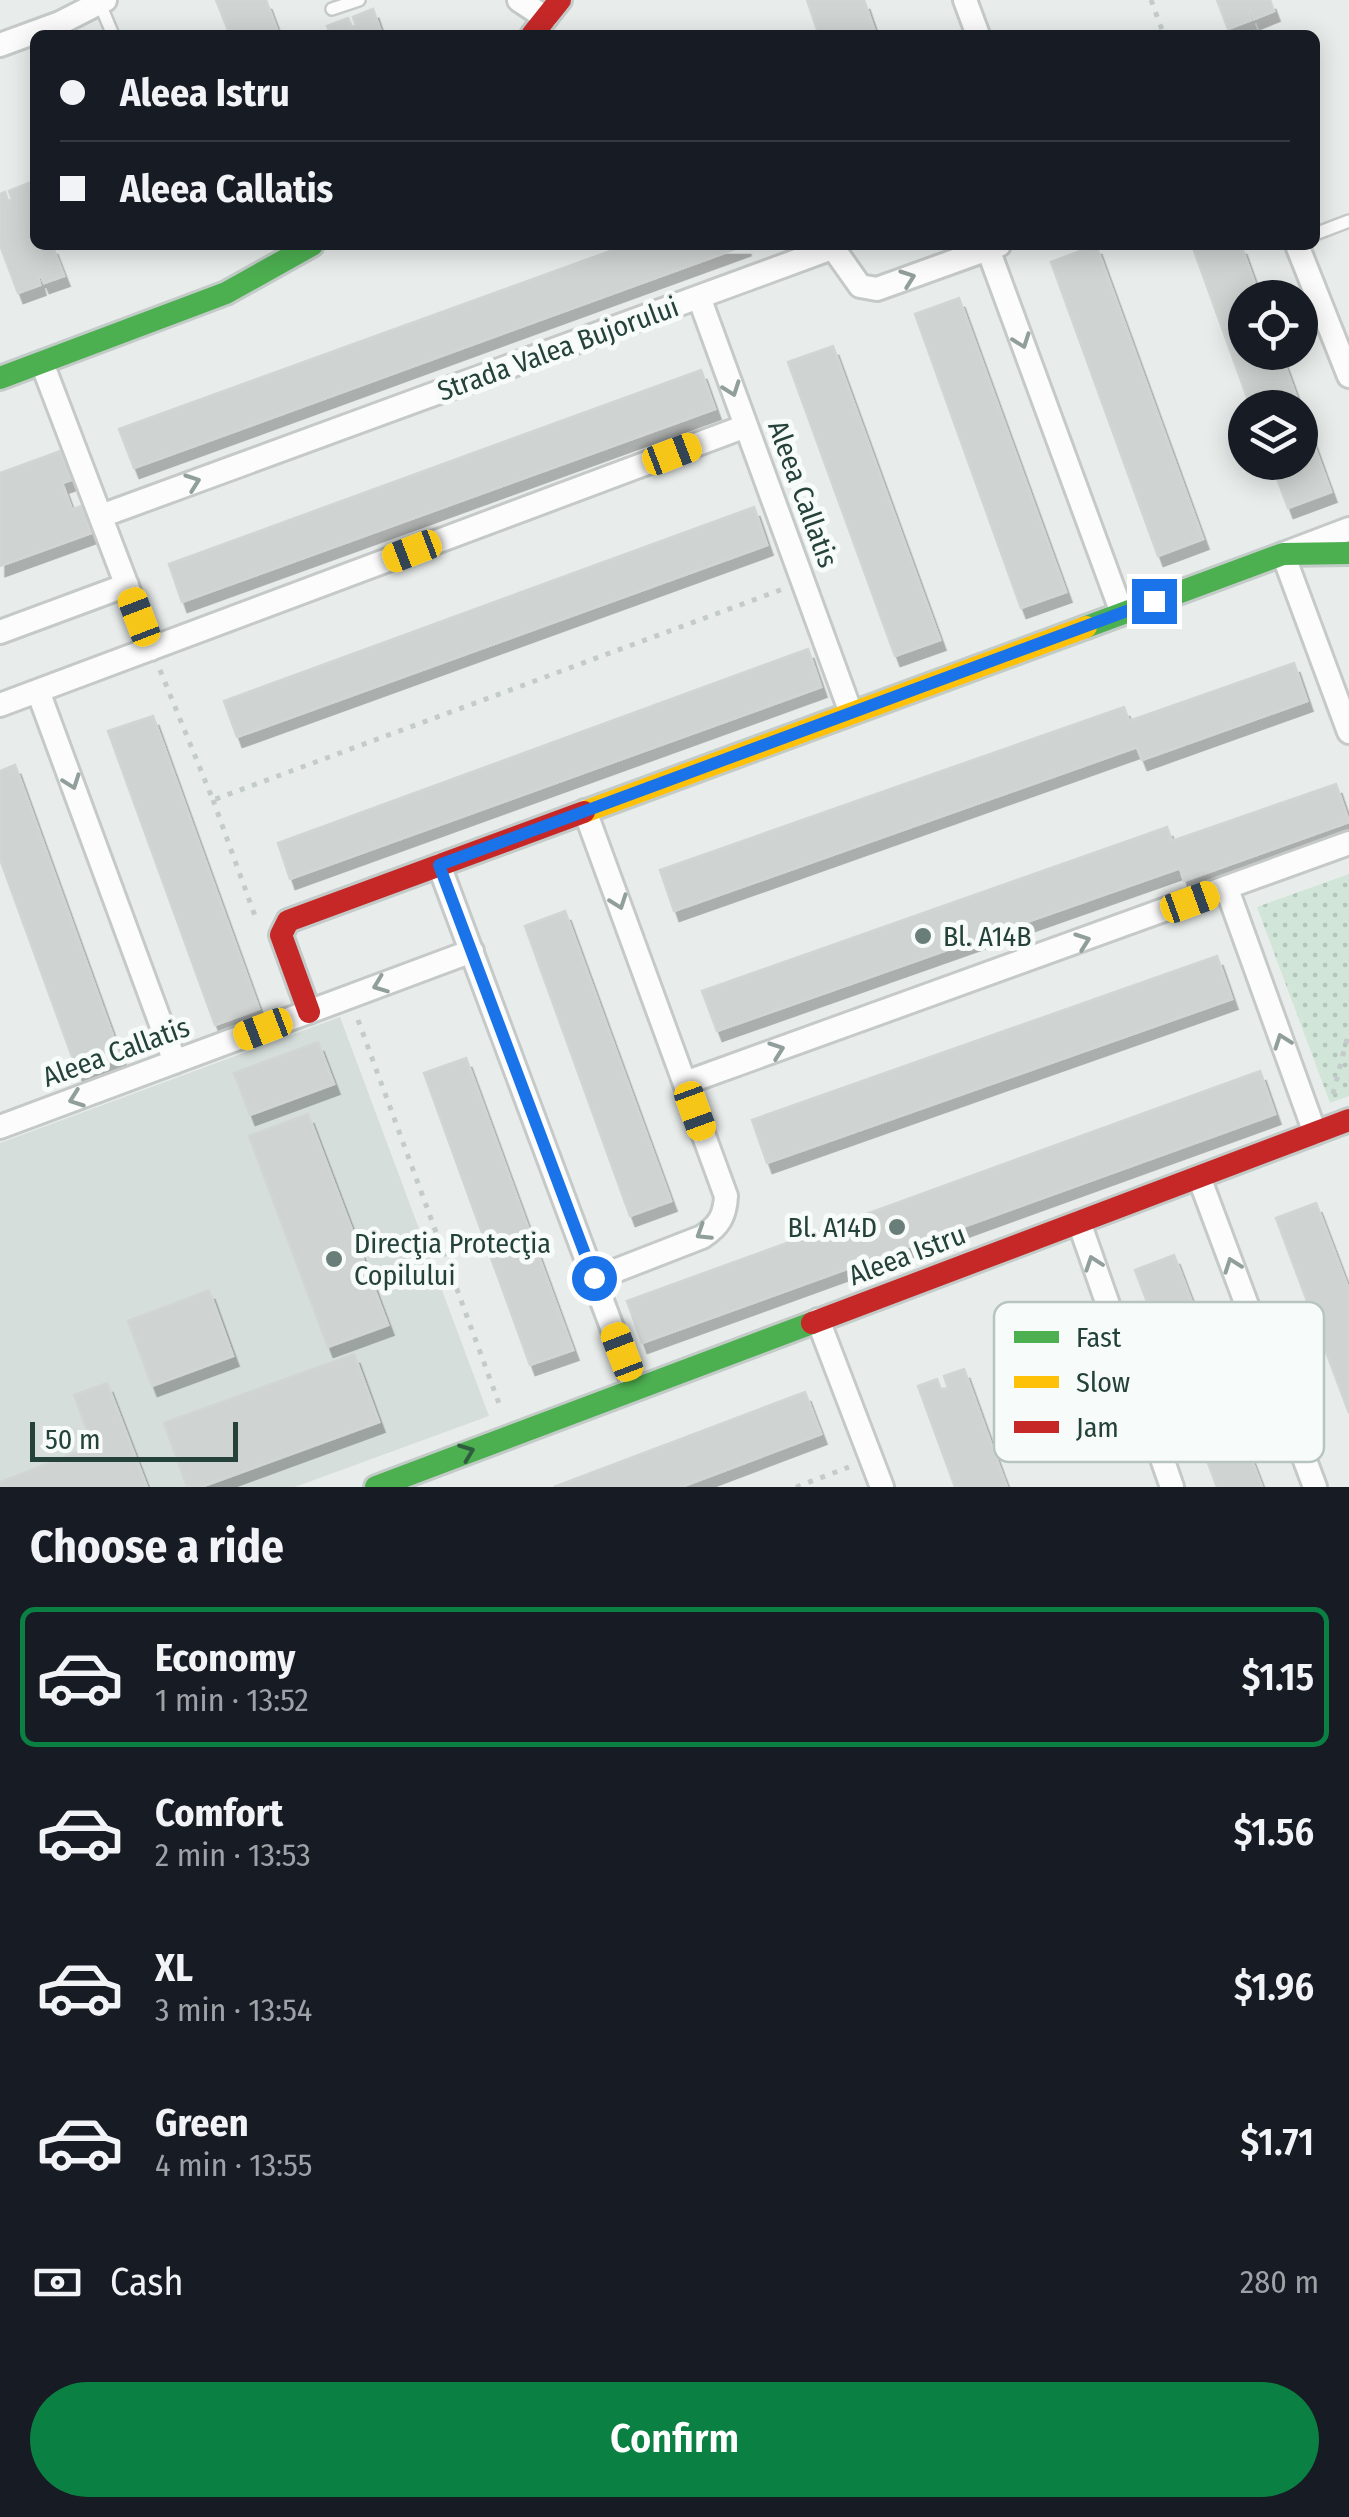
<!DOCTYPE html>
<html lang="en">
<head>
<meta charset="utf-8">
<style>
  body { margin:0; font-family:"Fira Sans Condensed",sans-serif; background:#20242c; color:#f1f3f6; height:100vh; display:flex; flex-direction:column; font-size:38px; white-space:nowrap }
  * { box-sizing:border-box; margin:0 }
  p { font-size:32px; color:#9ea1a6 }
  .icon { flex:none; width:55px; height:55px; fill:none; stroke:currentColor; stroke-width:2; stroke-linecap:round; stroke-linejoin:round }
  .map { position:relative; height:1487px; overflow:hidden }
  .drawer { display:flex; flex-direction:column; background:#171b24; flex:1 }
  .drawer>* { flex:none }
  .banner { position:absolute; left:30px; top:30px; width:1290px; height:220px; border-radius:15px; box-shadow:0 5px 25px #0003; display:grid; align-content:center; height:220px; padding:0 30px; background:#171b24 }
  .fabs { position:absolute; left:1228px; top:280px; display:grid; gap:20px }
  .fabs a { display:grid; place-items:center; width:90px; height:90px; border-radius:50%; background:#171b24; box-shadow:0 5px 25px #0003; font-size:50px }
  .scale { position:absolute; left:30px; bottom:25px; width:208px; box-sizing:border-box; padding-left:10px; border:5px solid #24423a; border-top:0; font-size:28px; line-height:35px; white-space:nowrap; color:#24423a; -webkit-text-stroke:8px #f7fbf9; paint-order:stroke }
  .end { position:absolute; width:45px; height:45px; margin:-22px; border:12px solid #1a73e8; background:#fff; box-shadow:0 0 0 5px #fff }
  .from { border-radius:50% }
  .car { position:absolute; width:30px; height:60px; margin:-30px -15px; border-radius:12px; box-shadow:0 0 8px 2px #0007; background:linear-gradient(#f5c518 24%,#345 0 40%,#f5c518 0 76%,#345 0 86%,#f5c518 0) }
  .banner b { display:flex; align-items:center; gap:35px; height:95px; font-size:38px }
  .banner b+b { border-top:2px solid #363941 }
  .banner i { width:25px; height:25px; background:#f1f3f6 }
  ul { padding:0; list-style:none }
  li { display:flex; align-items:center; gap:30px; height:140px; margin:0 20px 15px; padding:0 10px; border:5px solid transparent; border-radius:15px }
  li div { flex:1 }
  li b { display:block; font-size:38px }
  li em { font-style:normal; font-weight:600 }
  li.active { border-color:#0b8043 }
  li>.icon { width:90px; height:90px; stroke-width:1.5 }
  h2 { padding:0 30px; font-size:45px; line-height:120px }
  .pay { display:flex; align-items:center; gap:25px; height:110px; padding:0 30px; font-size:38px }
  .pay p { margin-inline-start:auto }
  .cta { display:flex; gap:20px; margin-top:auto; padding:20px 30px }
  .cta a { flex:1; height:115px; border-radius:60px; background:#0b8043; color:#fff; font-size:40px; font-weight:600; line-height:115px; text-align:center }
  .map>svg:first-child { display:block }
  .built { fill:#d6dedb }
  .green { fill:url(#green-dots) }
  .building { fill:#cfd4d2; stroke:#d1d6d4; stroke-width:2.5; filter:url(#shadow) }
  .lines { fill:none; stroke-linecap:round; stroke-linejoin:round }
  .lane-casing { stroke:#c5cac8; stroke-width:16 }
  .street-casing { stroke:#c5cac8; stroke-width:28 }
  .fast-casing { stroke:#c3cbc8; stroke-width:28 }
  .slow-casing { stroke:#c3cbc8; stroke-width:28 }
  .jam-casing { stroke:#c3cbc8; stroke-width:28 }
  .path { stroke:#c3ccca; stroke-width:5; stroke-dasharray:5 8; stroke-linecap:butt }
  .lane { stroke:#fcfcfc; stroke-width:11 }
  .street { stroke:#fcfcfc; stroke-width:22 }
  .fast { stroke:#4caf50; stroke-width:22 }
  .slow { stroke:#ffc107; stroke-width:22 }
  .jam { stroke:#c62828; stroke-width:22 }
  .oneway { stroke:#909f9b }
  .oneway2 { stroke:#2e5d40 }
  .route { stroke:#1a73e8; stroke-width:12 }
  .poi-dot { fill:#697e78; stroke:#f7fbf9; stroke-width:4 }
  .labels { text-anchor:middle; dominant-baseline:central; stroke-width:10; stroke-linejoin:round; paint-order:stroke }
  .street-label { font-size:28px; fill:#24423a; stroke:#f7fbf9 }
  .poi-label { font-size:28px; fill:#24423a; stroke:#f7fbf9; text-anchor:start }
  .key { fill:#f7fbf9; stroke:#b8c4c0; stroke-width:2.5 }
  .key-label { font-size:28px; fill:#24423a }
</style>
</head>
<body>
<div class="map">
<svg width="1349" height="1487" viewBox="0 0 1349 1487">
  <defs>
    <pattern id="green-dots" width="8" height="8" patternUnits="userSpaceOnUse" patternTransform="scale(2.5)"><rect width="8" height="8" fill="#d1e6d8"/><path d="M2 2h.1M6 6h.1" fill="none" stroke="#b3c6ba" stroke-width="1.8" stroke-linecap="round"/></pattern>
    <filter id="shadow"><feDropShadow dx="5.5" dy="10" stdDeviation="0" flood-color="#0004"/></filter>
  </defs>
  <rect width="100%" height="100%" fill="#e8edeb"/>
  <path class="built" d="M340,1017L489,1416L295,1487H0V1143Z"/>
  <path class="green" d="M1349,874V1096L1330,1103L1257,907Z"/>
  <path class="building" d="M216,0H266L279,35H230Z
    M807,0H864L876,35H819Z
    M1217,0H1270L1274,11L1254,19L1251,11L1248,12L1251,20L1228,29Z
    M373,9L382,35H331L327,26L348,18L352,27L356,25L353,17Z
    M29,183L35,199V245H52L64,276L44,283L41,276L38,277L40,285L18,293L0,245V194L5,192L8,201L12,199L9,191Z
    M627,245H746L134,468L119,429Z
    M1096,245L1203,539L1158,556L1051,262Z
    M1192,245H1241L1260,298H1245V352H1280L1331,492L1288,508L1271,462H1300V408H1251Z
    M959,298L1066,592L1021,608L915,314Z
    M833,346L940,640L895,656L788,362Z
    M701,370L715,409L182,602L169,564Z
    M60,451L71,480L62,483L72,510L81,506L91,533L0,566V473Z
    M754,507L767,545L237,737L224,701Z
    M808,649L821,687L290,879L278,843Z
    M1294,663L1307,701L1142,760L1137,747L674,911L660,870L1124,707L1129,721Z
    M153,716L259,1009L215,1025L108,731Z
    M15,765L121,1058L78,1073L0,859V771Z
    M1336,784L1349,822L1184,881L1180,868L717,1031L702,991L1167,827L1172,841Z
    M565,911L671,1201L630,1216L525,926Z
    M1217,956L1232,999L767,1163L752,1120Z
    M318,1042L334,1084L250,1115L234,1073Z
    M466,1058L573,1350L530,1365L424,1073Z
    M1260,1071L1275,1114L642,1343L627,1301Z
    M308,1114L388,1325L328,1347L249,1136Z
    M1316,1203L1349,1290V1413L1276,1218Z
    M1174,1255L1262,1487H1217L1135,1270Z
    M209,1290L233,1356L152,1386L128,1321Z
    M354,1354L379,1422L201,1487H187L164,1423Z
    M964,1369L999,1466L1007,1487H955L918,1386L937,1379L941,1390L948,1388L944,1376Z
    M107,1383L147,1487H0V1482L93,1446L74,1395Z
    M805,1392L821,1434L681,1487H554Z"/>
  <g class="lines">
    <defs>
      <path id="lane" d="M100,4L113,35
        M332,9L359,0
        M1315,234L1349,221"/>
      <path id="street" d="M519,0L546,18
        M965,0L978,35
        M0,45L60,23L105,0
        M831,245L860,286L877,289L999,245
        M1297,245L1349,376
        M988,249L1122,613
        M699,297L851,713
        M42,363L151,649
        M101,516L832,248
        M1349,529L1283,554L1349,732
        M0,632L127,585
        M38,691L175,1062
        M0,705L746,426
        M585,811L726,1196C725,1216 719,1226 702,1237L594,1279
        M439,865L635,1389
        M1227,889L1315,1133
        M685,1083L1349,843
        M0,1127L472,951
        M1199,1177L1315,1487
        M1079,1222L1172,1487
        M818,1320L882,1487"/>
      <path id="fast" d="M0,378L226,293L312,245
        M1086,627L1283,554L1349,553
        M376,1487L812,1323"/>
      <path id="slow" d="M584,812L1086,627"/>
      <path id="jam" d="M532,35L560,0
        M309,1012L281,935L288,921L584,812
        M812,1323L1349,1120"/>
    </defs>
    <use href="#lane" class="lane-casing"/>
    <use href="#street" class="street-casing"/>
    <use href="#fast" class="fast-casing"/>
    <use href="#slow" class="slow-casing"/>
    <use href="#jam" class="jam-casing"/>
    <path class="path" d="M1151,0L1164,35
      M160,670L213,800L783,589
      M213,800L255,916
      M358,1020L501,1409
      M1333,1094L1349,1031
      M796,1487L849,1467"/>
    <use href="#lane" class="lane"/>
    <use href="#street" class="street"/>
    <use href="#fast" class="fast"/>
    <use href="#slow" class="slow"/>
    <use href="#jam" class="jam"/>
  </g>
  <defs><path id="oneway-chevron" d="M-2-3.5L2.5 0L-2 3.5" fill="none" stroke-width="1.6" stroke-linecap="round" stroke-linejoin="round" transform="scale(2.5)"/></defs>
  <g class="oneway">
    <use href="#oneway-chevron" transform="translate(908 278) rotate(-20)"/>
    <use href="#oneway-chevron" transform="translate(1022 341) rotate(70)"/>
    <use href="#oneway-chevron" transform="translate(732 389) rotate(70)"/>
    <use href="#oneway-chevron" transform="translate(193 482) rotate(-20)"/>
    <use href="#oneway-chevron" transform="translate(72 782) rotate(70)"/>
    <use href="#oneway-chevron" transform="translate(619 902) rotate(70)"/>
    <use href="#oneway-chevron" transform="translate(1083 941) rotate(-20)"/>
    <use href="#oneway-chevron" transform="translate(380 985) rotate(159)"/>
    <use href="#oneway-chevron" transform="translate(1282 1041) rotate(-110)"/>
    <use href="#oneway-chevron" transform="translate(777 1050) rotate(-20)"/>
    <use href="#oneway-chevron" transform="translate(76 1099) rotate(160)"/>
    <use href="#oneway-chevron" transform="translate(703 1233) rotate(148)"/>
    <use href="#oneway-chevron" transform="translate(1093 1263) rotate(-109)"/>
    <use href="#oneway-chevron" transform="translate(1232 1265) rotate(-110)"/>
  </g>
  <use class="oneway2" href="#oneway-chevron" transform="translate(467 1452) rotate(-21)"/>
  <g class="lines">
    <path class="route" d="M594,1278L439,865L1154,601"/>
  </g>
  <g class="poi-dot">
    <circle cx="923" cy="936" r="10"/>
    <circle cx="897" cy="1227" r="10"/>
    <circle cx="334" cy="1259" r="10"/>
  </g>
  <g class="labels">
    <g class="street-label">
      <text transform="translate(558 349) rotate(-20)">Strada Valea Bujorului</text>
      <text transform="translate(803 494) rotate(70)">Aleea Callatis</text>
      <text transform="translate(116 1052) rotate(-20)">Aleea Callatis</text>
      <text transform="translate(907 1255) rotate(-21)">Aleea Istru</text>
    </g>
    <g class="poi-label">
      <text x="943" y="936">Bl. A14B</text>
      <text x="877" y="1227" text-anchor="end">Bl. A14D</text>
      <text x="354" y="1243">Direcţia Protecţia<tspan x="354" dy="32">Copilului</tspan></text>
    </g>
  </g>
  <rect x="994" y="1302" width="330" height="160" rx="15" class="key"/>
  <rect x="1014" y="1331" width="45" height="12" fill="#4caf50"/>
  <rect x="1014" y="1376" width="45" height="12" fill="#ffc107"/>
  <rect x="1014" y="1421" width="45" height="12" fill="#c62828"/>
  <g class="key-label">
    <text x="1076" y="1347">Fast</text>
    <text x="1076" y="1392">Slow</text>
    <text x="1076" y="1437">Jam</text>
  </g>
</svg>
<div class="fabs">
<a><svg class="icon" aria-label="locate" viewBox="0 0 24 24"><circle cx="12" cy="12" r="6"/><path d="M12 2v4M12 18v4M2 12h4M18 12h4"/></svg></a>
<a><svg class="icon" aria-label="layers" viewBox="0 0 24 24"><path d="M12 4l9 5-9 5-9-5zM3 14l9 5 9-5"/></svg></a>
</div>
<div class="scale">50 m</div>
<i class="end from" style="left:594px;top:1278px"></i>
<i class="end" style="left:1154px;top:601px"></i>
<i class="car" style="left:672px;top:454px;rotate:69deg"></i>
<i class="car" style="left:412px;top:551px;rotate:249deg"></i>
<i class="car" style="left:139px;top:617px;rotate:339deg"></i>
<i class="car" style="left:1190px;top:902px;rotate:70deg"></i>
<i class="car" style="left:263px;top:1029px;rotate:249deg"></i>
<i class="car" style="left:695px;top:1111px;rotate:160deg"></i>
<i class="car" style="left:622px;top:1352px;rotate:339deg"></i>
<div class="banner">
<b><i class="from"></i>Aleea Istru</b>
<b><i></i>Aleea Callatis</b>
</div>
</div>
<section class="drawer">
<h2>Choose a ride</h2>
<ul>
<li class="active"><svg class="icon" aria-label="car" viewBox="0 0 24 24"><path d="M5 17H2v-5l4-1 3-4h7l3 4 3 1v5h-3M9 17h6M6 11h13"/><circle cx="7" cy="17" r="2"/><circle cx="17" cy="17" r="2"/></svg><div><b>Economy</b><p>1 min · 13:52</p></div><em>$1.15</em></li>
<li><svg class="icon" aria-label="car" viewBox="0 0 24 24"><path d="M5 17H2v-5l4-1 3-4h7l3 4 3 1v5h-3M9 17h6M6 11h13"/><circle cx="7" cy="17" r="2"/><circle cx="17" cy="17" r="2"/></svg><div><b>Comfort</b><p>2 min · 13:53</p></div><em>$1.56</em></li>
<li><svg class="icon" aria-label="car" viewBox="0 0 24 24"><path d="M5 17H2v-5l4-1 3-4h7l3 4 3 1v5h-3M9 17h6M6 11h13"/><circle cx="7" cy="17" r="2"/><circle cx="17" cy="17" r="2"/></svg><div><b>XL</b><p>3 min · 13:54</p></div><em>$1.96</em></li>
<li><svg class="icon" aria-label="car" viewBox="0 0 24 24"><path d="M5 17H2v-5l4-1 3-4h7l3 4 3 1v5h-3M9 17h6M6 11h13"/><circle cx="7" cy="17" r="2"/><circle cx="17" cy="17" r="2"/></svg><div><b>Green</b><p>4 min · 13:55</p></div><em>$1.71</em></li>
</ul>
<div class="pay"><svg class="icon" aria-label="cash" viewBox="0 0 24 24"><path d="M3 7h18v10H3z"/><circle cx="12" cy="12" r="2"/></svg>Cash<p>280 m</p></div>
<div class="cta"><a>Confirm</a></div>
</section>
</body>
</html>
